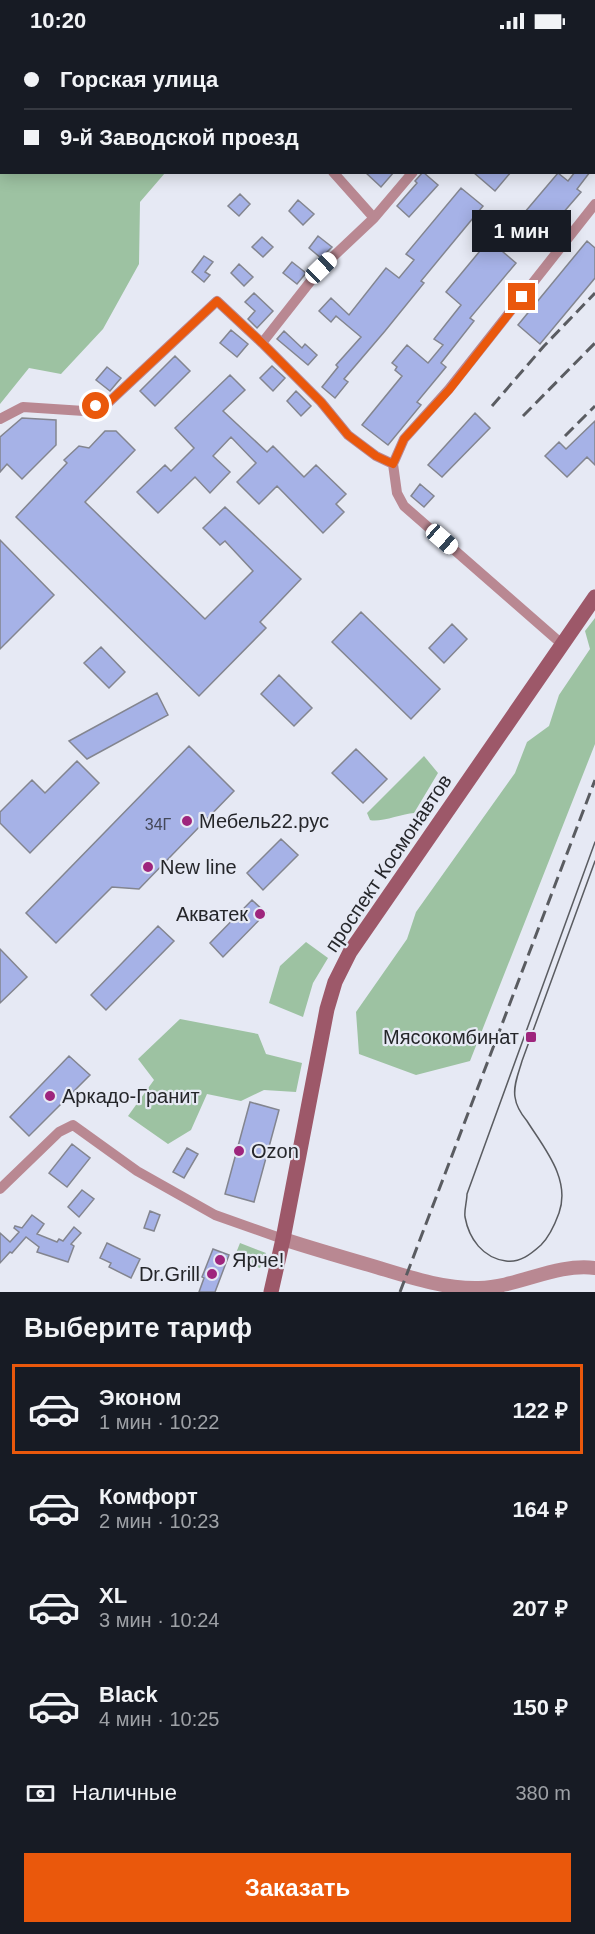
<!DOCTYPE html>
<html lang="ru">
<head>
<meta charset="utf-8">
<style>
  body { margin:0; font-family:Helvetica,sans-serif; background:#20242c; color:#f1f3f6; height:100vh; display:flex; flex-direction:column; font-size:22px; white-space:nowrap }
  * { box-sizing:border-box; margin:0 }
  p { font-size:20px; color:#9ea1a6 }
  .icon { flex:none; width:33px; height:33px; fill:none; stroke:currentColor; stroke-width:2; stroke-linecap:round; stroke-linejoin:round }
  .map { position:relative; height:1250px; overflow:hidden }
  .details { display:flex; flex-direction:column; background:#171b24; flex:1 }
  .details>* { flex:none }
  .guide { position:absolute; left:0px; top:0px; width:596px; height:132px; box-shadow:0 3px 15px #0003; display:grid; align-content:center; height:132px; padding:0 24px; background:#171b24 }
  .end { position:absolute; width:27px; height:27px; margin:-14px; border:8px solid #ea580c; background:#fff; box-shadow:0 0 0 3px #fff }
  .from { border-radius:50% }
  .bubble { position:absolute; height:42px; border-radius:0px; background:#171b24; box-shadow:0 3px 15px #0003; font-size:20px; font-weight:700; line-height:42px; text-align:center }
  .car { position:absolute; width:18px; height:36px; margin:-18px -9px; border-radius:8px; box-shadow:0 0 4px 2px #0007; background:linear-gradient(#fff 24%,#345 0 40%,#fff 0 76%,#345 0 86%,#fff 0) }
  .guide b { display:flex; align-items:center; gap:21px; height:57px; font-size:22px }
  .guide b+b { border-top:2px solid #363941 }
  .guide i { width:15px; height:15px; background:#f1f3f6 }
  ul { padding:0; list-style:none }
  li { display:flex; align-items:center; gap:18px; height:90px; margin:0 12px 9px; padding:0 12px; border:3px solid transparent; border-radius:0px }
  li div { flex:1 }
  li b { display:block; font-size:22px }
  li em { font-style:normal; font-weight:700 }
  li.selected { border-color:#ea580c }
  li>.icon { width:54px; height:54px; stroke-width:1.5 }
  h2 { padding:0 24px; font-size:27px; line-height:72px }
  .pay { display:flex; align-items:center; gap:15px; height:66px; padding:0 24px; font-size:22px }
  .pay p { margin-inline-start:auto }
  .cta { display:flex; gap:12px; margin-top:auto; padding:12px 24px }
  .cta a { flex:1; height:69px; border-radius:0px; background:#ea580c; color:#fff; font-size:24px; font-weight:700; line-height:69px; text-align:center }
  .status { display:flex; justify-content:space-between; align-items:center; height:42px; padding:0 30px; background:#171b24; direction:ltr }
  .status svg { height:16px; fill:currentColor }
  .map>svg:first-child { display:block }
  .green { fill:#9dc2a2 }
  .building { fill:#a6b2e7; stroke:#83858f; stroke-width:1.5 }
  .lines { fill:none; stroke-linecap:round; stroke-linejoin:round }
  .minor { stroke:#b98892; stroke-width:10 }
  .tertiary { stroke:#b98892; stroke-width:14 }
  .secondary { stroke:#9d5869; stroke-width:15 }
  .tram { stroke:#5a5c61; stroke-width:1.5 }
  .rail { stroke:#5a5c61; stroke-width:3; stroke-dasharray:12 6; stroke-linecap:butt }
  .route { stroke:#ea580c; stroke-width:8 }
  .poi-dot { fill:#9e257d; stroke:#e6e9f4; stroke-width:2 }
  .labels { text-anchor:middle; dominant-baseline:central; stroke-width:4.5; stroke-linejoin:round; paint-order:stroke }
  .number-label { font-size:16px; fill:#454959 }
  .poi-label { font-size:20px; fill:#25262a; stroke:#e6e9f4; text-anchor:start }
  .street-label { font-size:20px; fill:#25262a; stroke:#e6e9f4 }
</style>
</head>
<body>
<div class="status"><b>10:20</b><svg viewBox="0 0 49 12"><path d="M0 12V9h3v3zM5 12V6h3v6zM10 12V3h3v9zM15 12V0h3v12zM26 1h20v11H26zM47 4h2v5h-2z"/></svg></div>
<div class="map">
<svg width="595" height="1250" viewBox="0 0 595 1250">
  <rect width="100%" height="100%" fill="#e6e9f4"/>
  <path class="green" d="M0,0H279L2,2V130L165,131L140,160L139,222L103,287L61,332L29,326L0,362Z
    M595,576V702L470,1019L416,1033L359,1012L356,970L407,897L416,870L515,731L527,700L549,684L559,653L590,607L585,589Z
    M424,714L438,731L414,771C402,772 379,781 370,778L367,771Z
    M306,900L328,916L313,941L303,975L269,961L280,924Z
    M180,977L258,992L266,1012L302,1021L296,1050L264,1048L241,1059L207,1052L191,1088L168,1102L128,1074L154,1038L138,1017Z
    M240,1201L266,1211L260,1226L234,1216Z"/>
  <path class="building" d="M365,130H394L381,145Z
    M423,130L438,143L409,175L397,164L417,141L415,139Z
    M473,130H511L495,149Z
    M575,130H590L577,147L581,150L530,209L508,190L558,131L568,139Z
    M461,146L483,164L421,239L424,241L385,289L344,337L348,340L335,356L322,345L338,325L336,323L361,295L336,274L331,280L319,269L331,256L349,273L386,226L399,236L414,218L406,212Z
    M240,152L250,162L239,174L228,164Z
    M298,158L314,172L303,183L289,169Z
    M318,194L332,205L321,216L309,206Z
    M262,195L273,205L263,215L252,205Z
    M489,198L516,221L470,276L474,279L441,321L446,325L417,360L421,363L388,403L362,383L402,334L395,328L397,325L392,321L407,303L428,321L443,303L434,297L461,263L446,250Z
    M587,199L595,206V236L540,302L518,283Z
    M204,214L213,220L205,230L210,233L204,240L192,230Z
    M292,220L306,231L297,242L283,231Z
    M239,222L253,235L244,244L231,231Z
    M254,251L273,269L257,286L248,277L255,269L245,260Z
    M231,288L248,302L237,315L220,301Z
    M284,289L302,306L305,302L317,313L308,323L277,297Z
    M175,314L190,329L155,364L140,349Z
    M272,324L285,336L273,349L260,336Z
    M107,325L121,336L110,349L96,338Z
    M230,333L245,348L223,369L267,410L273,404L304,435L316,423L346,452L336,462L344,470L323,491L277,444L259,462L237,440L256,421L231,395L213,414L230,430L210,451L195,435L158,471L137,450L165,423L171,429L194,406L175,386Z
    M296,349L311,364L301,374L287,359Z
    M475,371L490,386L442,435L428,423Z
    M22,376L56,378V403L22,437L7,422L0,430V395Z
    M595,379V423L587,415L567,435L545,414L559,400L566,407Z
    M105,389H116L135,408L85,460L205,577L253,529L225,499L220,503L203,486L225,465L301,537L260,580L266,586L199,654L16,475L67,421L64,418L79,404L89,406Z
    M420,442L434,454L424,465L411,454Z
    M0,498L54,553L0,607Z
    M361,570L440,647L411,677L332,600Z
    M452,582L467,597L444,621L429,606Z
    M101,605L125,630L109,646L84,621Z
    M279,633L312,666L294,684L261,652Z
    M157,651L168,673L87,717L69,699Z
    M189,704L234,749L139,847L112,845L56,901L26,871Z
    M356,707L387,737L363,761L332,731Z
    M77,719L99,741L30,811L0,781V770L32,738L45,751Z
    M281,797L298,813L263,848L247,831Z
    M252,858L266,871L223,915L210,901Z
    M158,884L174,899L106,968L91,953Z
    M0,907L27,935L0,961Z
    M69,1014L90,1033L29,1094L10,1075Z
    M250,1060L279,1068L254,1160L225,1152Z
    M72,1102L90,1116L67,1145L49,1131Z
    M187,1106L198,1112L184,1136L173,1130Z
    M82,1148L94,1157L79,1175L68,1165Z
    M150,1169L160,1173L154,1189L144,1186Z
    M32,1173L44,1182L37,1192L57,1200L59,1197L63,1199L74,1185L81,1191L71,1202L74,1204L68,1220L37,1210L39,1205L26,1195L12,1211L10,1210L0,1221V1191L10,1200L19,1190L14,1186L15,1184L22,1186Z
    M107,1201L140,1217L131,1236L109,1225L111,1221L100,1216Z
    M213,1207L229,1213L215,1250H199L204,1236L202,1235Z"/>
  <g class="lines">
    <path class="minor" d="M361,2L363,0
      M521,2L522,0
      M333,130L374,176
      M262,301L321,226L374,176L413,130
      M0,377L23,365L84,369L109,360L217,259L262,301L321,360L348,393L376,414L393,422
      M393,422L404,397L449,347L595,162
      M393,422L397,451L404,464L563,603
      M0,1147L59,1090L73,1083L137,1129L215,1173L283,1197"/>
    <path class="tertiary" d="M283,1197C314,1207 345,1216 376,1225C409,1235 444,1247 479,1246C519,1245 555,1221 595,1226"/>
    <path class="secondary" d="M271,1250L283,1197L327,967L335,940L350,910L595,555"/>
    <path class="tram" d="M595,800L467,1152C467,1159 464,1168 465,1175C469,1197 483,1216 506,1219C520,1221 531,1212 541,1203C550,1194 555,1182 559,1171C571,1137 544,1106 527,1079C522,1073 516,1063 515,1055C513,1043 519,1030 522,1019L595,819"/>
    <path class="rail" d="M492,364L544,304L595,251
      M523,374L595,301
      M565,394L595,364
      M400,1250L595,738"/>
  </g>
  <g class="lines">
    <path class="route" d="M96,364L109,360L217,259L262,301L321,360L348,393L376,414L393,422L404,397L449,348L522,255"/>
  </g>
  <g class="poi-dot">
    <circle cx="187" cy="779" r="6"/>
    <circle cx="148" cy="825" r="6"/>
    <circle cx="260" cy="872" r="6"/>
    <rect x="525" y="989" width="12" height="12" rx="3"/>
    <circle cx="50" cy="1054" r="6"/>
    <circle cx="239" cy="1109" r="6"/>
    <circle cx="220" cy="1218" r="6"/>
    <circle cx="212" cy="1232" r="6"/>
  </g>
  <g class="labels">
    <g class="number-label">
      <text x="158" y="782">34Г</text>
    </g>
    <g class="poi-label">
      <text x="199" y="779">Мебель22.рус</text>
      <text x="160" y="825">New line</text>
      <text x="248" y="872" text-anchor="end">Акватек</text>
      <text x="519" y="995" text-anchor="end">Мясокомбинат</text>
      <text x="62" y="1054">Аркадо-Гранит</text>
      <text x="251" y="1109">Ozon</text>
      <text x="232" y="1218">Ярче!</text>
      <text x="200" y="1232" text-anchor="end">Dr.Grill</text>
    </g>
    <g class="street-label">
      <text transform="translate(388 821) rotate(-56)">проспект Космонавтов</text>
    </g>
  </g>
</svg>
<i class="end from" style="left:96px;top:364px"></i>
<i class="end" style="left:522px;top:255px"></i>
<div class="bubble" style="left:472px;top:168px;width:99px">1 мин</div>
<i class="car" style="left:321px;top:226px;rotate:46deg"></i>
<i class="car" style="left:442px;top:497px;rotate:131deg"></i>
<div class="guide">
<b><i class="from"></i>Горская улица</b>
<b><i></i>9-й Заводской проезд</b>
</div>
</div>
<section class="details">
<h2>Выберите тариф</h2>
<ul>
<li class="selected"><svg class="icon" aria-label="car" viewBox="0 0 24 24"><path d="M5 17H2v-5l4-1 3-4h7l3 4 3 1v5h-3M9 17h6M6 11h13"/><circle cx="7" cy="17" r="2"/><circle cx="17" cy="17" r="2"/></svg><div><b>Эконом</b><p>1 мин · 10:22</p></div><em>122 ₽</em></li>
<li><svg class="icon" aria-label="car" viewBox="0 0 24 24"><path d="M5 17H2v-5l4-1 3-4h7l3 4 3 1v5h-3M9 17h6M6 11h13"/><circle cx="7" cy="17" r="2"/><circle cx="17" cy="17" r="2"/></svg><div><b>Комфорт</b><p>2 мин · 10:23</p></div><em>164 ₽</em></li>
<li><svg class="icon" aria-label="car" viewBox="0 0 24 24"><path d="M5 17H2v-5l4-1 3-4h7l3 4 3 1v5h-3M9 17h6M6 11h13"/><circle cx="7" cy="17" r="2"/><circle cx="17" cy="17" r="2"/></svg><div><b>XL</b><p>3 мин · 10:24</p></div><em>207 ₽</em></li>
<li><svg class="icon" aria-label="car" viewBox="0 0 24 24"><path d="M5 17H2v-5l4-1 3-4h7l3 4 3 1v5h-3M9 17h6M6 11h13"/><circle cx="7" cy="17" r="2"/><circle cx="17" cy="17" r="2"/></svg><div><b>Black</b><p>4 мин · 10:25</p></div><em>150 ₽</em></li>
</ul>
<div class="pay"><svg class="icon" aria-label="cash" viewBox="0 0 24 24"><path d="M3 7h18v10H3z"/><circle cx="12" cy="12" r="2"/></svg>Наличные<p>380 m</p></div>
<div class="cta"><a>Заказать</a></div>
</section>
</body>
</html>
